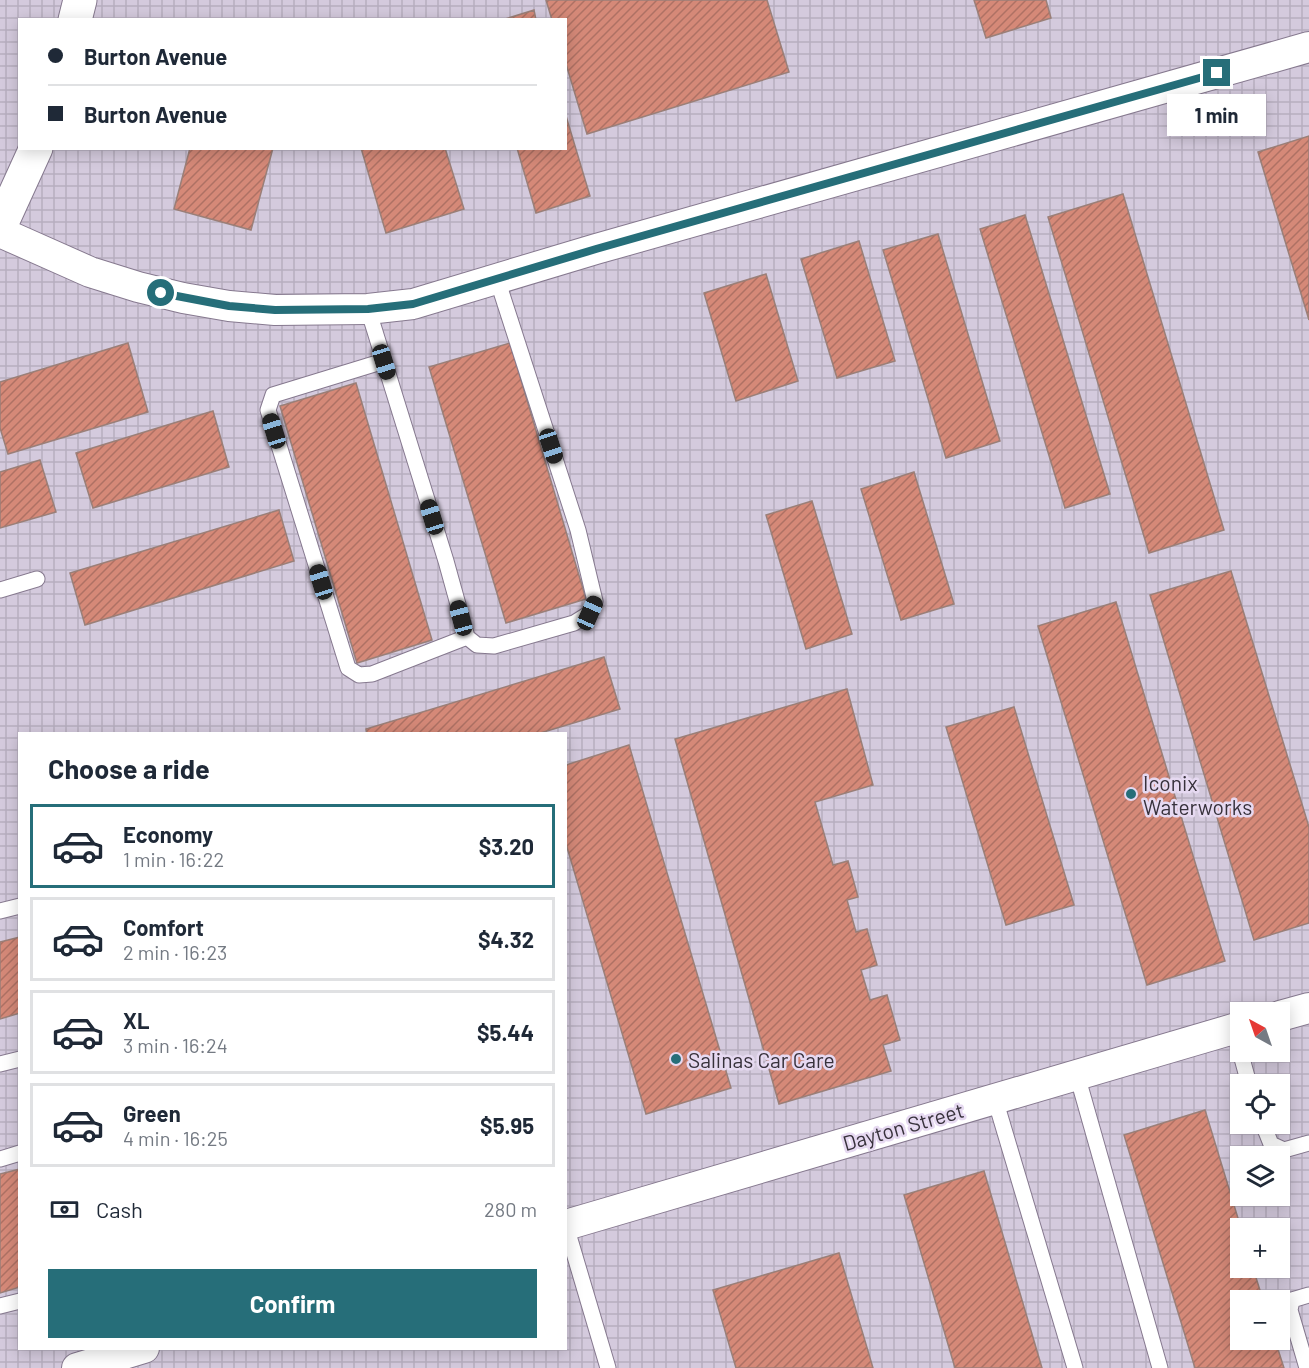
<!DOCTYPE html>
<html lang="en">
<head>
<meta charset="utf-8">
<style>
  body { margin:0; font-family:Barlow,sans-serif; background:#f2f2f3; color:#1f2937; height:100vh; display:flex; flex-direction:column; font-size:22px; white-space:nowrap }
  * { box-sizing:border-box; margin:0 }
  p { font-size:20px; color:#747a83 }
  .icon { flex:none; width:33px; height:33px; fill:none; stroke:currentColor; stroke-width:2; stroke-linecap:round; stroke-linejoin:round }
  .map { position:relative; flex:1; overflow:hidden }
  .panel { position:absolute; left:18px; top:732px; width:549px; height:618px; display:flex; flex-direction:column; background:#fff; border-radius:0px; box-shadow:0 3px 15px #0003 }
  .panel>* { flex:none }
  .banner { position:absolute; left:18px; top:18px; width:549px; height:132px; border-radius:0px; box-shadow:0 3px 15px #0003; display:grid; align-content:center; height:132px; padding:0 30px; background:#fff }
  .needle { width:39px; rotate:320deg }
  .buttons { position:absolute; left:1230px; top:1002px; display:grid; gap:12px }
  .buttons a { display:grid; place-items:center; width:60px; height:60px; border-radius:0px; background:#fff; box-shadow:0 3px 15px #0003; font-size:30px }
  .end { position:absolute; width:27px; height:27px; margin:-14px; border:8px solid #266e79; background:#fff; box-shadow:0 0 0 3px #fff }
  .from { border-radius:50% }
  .bubble { position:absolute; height:42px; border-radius:0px; background:#fff; box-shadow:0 3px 15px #0003; font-size:20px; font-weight:700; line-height:42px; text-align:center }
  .car { position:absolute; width:18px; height:36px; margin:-18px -9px; border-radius:8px; box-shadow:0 0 4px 2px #0007; background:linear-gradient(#222 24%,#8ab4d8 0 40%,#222 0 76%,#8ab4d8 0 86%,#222 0) }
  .banner b { display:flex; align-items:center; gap:21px; height:57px; font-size:22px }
  .banner b+b { border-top:2px solid #e0e1e3 }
  .banner i { width:15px; height:15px; background:#1f2937 }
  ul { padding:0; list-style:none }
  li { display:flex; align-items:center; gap:18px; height:84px; margin:0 12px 9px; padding:0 18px; border:3px solid #e0e1e3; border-radius:0px }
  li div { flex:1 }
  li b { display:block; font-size:22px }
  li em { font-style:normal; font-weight:700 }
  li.on { border-color:#266e79 }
  li>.icon { width:54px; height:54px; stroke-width:1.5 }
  h2 { padding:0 30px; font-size:27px; line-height:72px }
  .pay { display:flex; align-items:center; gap:15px; height:66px; padding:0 30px; font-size:22px }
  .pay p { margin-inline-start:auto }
  .primary-button { display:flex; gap:12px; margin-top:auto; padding:12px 30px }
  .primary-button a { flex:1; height:69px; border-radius:0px; background:#266e79; color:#fff; font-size:24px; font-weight:700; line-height:69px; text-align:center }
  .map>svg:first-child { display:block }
  .industrial { fill:url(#industrial-grid); fill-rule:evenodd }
  .building { fill:url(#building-hatch); stroke:#9a7f78; stroke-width:1.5 }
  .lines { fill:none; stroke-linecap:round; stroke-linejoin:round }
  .lane-casing { stroke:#86798f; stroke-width:17 }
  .street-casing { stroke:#86798f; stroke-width:32 }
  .secondary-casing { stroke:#86798f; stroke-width:35 }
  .lane { stroke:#fff; stroke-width:15 }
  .street { stroke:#fff; stroke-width:30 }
  .secondary { stroke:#fff; stroke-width:33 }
  .route { stroke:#266e79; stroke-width:8 }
  .poi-dot { fill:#266e79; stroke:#e6d9f1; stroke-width:2 }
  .labels { text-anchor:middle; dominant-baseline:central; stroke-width:5; stroke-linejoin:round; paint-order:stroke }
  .poi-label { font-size:21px; fill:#37313b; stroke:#e6d9f1; text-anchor:start }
  .street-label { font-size:21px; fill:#37313b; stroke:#e6d9f1 }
</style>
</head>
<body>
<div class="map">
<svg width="1309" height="1368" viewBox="0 0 1309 1368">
  <defs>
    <pattern id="industrial-grid" width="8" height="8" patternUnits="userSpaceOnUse" patternTransform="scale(1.5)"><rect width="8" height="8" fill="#d4cadd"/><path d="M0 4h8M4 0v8" fill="none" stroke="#b7aebf"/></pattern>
    <pattern id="building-hatch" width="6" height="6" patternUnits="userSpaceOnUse" patternTransform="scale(1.5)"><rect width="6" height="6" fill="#d58978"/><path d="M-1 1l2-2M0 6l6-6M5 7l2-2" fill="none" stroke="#ae7164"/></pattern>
  </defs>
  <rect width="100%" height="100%" fill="#e6d9f1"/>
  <path class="industrial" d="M0,0H1309V1368H0ZM20,20H566V148H20ZM20,734H566V1348H20ZM1240,1012H1280V1052H1240ZM1240,1084H1280V1124H1240ZM1240,1156H1280V1196H1240ZM1240,1228H1280V1268H1240ZM1240,1300H1280V1340H1240Z"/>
  <path class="building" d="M546,0H767L789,72L587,134L566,64V20H552Z
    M974,0H1046L1051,18L986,38Z
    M534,10L536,20H502Z
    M566,116L590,196L536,213L517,148H566Z
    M1309,136V320L1258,152Z
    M190,148H273L251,230L174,209Z
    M361,148H445L464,209L386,233Z
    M1123,194L1224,530L1149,553L1048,217Z
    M1025,215L1110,494L1065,508L980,229Z
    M938,234L1000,441L946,458L883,250Z
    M859,241L895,361L837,378L801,259Z
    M766,274L798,381L736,401L704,293Z
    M128,343L148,412L8,454L0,428V382Z
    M510,343L586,599L506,623L429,367Z
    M356,383L432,640L357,663L280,406Z
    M213,411L229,467L93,508L76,453Z
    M40,460L56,512L0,528V472Z
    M914,472L954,604L901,620L861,489Z
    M812,501L852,634L806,649L766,515Z
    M279,510L294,561L85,625L70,573Z
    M1231,571L1309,827V923L1254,940L1150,595Z
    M1116,602L1225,961L1147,985L1038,626Z
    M604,657L620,709L537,734H367L366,729Z
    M847,689L873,785L815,802L833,865L848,861L858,897L847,900L856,932L867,929L877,965L861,970L870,1000L887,995L900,1040L883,1045L891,1071L779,1104L675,739Z
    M1014,707L1074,905L1006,925L946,727Z
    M629,745L731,1088L646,1114L566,844V765Z
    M20,937V1013L0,1019V942Z
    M1205,1110L1241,1228L1240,1268H1253L1263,1300H1240V1340H1275L1284,1368H1195L1124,1135Z
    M20,1169V1287L0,1293V1174Z
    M984,1171L1042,1368H955L904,1195Z
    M839,1253L873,1368H736L713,1290Z"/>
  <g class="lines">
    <defs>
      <path id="lane" d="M368,309L446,561L467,637L477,645L494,646L574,623L590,613L595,601L578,530L497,279
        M384,361L273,395L268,410L348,668L359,675L372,674L467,637
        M0,590L37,579
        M0,911L20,906
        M1234,1029L1249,1084
        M0,1064L20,1059
        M1077,1075L1160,1368
        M995,1099L1075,1368
        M1263,1124L1271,1144L1284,1150L1309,1143
        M0,1159L20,1153
        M566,1226L608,1368
        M0,1306L20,1301
        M1307,1368L1290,1310L1292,1300L1309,1295"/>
      <path id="street" d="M0,232L90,272L138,287L183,298L229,306L275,310L368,309L413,304L596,249L1309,47
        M1280,1016L1309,1008
        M566,1225L1240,1027
        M77,1368L144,1348"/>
      <path id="secondary" d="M75,20L80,0
        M0,227L36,148"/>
    </defs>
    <use href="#lane" class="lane-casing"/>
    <use href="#street" class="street-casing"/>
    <use href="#secondary" class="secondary-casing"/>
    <use href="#lane" class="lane"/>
    <use href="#street" class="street"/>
    <use href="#secondary" class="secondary"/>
  </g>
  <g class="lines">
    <path class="route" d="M161,293L229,306L275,310L368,309L413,304L596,249L1217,73"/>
  </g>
  <g class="poi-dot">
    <circle cx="1131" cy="794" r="6"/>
    <circle cx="676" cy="1059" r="6"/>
  </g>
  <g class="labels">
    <g class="poi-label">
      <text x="1143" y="782">Iconix<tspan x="1143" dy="24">Waterworks</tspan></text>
      <text x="688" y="1059">Salinas Car Care</text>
    </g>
    <g class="street-label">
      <text transform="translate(903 1126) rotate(-16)">Dayton Street</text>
    </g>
  </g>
</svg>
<div class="buttons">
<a><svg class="needle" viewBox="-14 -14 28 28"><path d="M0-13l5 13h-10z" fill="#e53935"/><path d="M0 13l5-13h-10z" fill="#747a83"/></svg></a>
<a><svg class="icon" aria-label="locate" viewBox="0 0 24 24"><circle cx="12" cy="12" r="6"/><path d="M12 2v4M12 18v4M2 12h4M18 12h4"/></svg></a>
<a><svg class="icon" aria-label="layers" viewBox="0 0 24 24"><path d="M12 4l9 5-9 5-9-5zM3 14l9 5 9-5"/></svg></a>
<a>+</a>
<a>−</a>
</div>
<i class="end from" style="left:161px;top:293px"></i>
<i class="end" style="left:1217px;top:73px"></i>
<div class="bubble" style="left:1167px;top:94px;width:99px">1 min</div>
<i class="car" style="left:384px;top:362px;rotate:163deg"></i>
<i class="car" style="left:274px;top:431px;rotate:343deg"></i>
<i class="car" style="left:551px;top:446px;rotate:162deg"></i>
<i class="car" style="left:432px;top:517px;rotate:343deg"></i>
<i class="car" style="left:321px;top:582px;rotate:343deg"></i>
<i class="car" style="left:590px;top:613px;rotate:24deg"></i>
<i class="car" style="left:461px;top:618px;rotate:345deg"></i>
<div class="banner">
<b><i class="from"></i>Burton Avenue</b>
<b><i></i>Burton Avenue</b>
</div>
<section class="panel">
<h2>Choose a ride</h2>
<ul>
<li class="on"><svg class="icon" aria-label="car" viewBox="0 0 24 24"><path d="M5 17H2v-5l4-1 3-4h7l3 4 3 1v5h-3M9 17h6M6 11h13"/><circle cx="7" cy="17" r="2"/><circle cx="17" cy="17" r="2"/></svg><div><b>Economy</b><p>1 min · 16:22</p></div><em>$3.20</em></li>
<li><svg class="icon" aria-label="car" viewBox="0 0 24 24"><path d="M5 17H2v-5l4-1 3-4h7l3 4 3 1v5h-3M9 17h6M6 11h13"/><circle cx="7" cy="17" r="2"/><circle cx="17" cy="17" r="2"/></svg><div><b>Comfort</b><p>2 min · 16:23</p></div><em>$4.32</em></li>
<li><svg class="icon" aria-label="car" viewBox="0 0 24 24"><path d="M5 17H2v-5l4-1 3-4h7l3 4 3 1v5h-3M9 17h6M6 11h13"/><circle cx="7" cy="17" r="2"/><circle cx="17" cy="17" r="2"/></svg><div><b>XL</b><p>3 min · 16:24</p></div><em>$5.44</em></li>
<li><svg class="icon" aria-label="car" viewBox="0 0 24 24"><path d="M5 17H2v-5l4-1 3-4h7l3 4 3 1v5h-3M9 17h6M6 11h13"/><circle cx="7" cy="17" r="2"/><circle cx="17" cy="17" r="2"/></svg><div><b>Green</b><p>4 min · 16:25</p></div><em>$5.95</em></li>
</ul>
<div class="pay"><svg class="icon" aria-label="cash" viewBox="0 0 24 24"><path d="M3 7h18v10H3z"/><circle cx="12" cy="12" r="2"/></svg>Cash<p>280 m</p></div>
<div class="primary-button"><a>Confirm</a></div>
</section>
</div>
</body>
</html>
